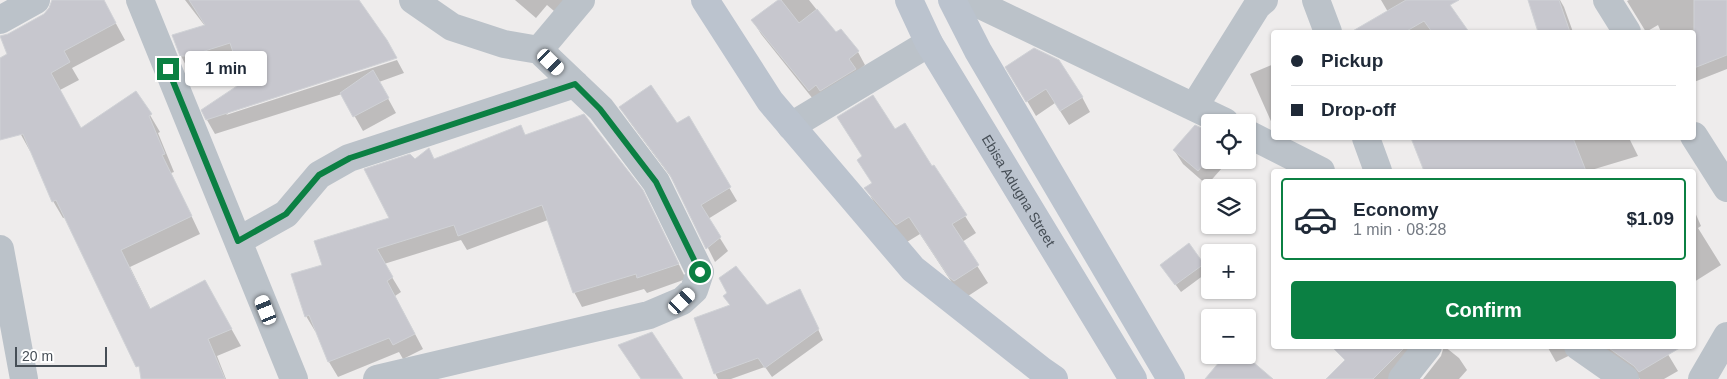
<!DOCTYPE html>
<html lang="en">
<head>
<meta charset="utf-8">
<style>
  body { margin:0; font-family:Arial,sans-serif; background:#f6f6f7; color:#1f2937; height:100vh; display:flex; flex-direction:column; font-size:19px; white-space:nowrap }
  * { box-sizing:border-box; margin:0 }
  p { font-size:16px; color:#747a83 }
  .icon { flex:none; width:28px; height:28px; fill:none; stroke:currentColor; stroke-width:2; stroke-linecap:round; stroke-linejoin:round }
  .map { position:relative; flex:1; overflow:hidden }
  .panel { position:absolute; left:1271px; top:169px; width:425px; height:180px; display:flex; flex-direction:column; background:#fff; border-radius:5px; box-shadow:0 1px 4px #0004 }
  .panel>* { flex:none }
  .guide { position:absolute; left:1271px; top:30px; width:425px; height:110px; border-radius:5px; box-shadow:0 1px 4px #0004; display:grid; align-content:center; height:110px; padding:0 20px; background:#fff }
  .tools { position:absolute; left:1201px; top:114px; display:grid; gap:10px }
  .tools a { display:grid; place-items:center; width:55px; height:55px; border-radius:5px; background:#fff; box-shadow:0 1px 4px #0004; font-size:25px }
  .scale { position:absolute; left:15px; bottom:12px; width:92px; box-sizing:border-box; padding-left:5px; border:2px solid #464e56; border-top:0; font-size:14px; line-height:18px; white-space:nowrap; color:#464e56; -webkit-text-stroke:4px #fff; paint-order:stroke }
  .end { position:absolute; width:22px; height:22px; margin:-11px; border:6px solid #0b8043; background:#fff; box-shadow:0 0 0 2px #fff }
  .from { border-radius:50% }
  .bubble { position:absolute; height:35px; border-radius:5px; background:#fff; box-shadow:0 1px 4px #0004; font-size:16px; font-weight:800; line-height:35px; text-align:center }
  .car { position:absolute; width:15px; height:30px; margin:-15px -8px; border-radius:6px; box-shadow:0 0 4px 1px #0007; background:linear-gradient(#fff 24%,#345 0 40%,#fff 0 76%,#345 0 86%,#fff 0) }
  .guide b { display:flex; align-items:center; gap:18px; height:48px; font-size:19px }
  .guide b+b { border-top:1px solid #e0e1e3 }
  .guide i { width:12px; height:12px; background:#1f2937 }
  ul { padding:9px 0 0; list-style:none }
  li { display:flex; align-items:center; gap:15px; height:82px; margin:0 10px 8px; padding:0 10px; border:2px solid transparent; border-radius:5px }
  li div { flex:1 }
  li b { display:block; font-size:19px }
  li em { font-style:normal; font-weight:800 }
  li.current { border-color:#0b8043 }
  li>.icon { width:45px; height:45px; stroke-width:1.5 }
  .cta { display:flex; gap:10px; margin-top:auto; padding:10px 20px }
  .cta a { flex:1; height:58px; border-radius:5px; background:#0b8043; color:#fff; font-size:20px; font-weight:800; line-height:58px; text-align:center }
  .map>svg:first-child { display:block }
  .shadow { fill:#0003 }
  .building { fill:#c7c7ce; stroke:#d0d2d6 }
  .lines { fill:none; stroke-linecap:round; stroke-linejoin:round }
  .street { stroke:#bbc2c9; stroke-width:28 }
  .secondary { stroke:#bbc3ce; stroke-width:28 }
  .route { stroke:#0b8043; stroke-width:6 }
  .labels { text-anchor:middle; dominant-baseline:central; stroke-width:4.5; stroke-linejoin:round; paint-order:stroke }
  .street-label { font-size:14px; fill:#464e56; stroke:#fff }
</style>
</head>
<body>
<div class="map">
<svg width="1727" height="379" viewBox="0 0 1727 379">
  <rect width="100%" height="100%" fill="#eeecec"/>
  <path class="shadow" d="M54,0H103L125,40L72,68L79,80L60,90L81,129L150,115L160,132L158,133L174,172L171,173L200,234L130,267L151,310L214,298L241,346L217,356L226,379H145L66,217L63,218L53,201L31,151H30L0,97V59L9,55L8,35L44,15L51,8Z
    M185,0H358L226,115L397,60L404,73L379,82L396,113L363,131L342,94L215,134L207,120L245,83L236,58L190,73L182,58L174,36L205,26Z
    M515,0H575L561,17L547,5L536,18Z
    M780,0H809L836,34L858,52L865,65L817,104L761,34L753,21Z
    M1381,0H1446L1467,32H1354L1388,12Z
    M1529,0H1560L1564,7L1573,32H1539Z
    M1629,0H1727V69L1694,82V32H1661L1658,25L1646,32L1627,1Z
    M1274,64V128L1250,74Z
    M1007,67L1082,97L1090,112L1069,125L1055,103L1036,116Z
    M621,107L677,125L688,118L737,201L708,219L728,251L715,262L676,184L629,121Z
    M520,127L526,136L651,207L686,279L647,293L644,289L582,307L574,292L548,220L467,250L461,240L384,264L401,292L395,296L423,349L403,359L399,352L338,377L329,362L317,330L315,331L306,316L323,266L391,219L415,161L434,160Z
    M895,131L931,168L965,216L976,233L962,242L988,283L965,298L960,295L920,234L907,242L876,206L866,188L873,184L858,160Z
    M1210,133V160H1229L1207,185L1183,164L1174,150Z
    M1413,138H1457L1460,146L1481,138H1629L1638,156L1588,171H1426Z
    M1694,210L1701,226L1698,228L1721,265L1694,282Z
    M1203,264L1208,272L1181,292L1161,265Z
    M725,296L766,307L805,301L823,340L772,377L765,367L731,379H718L715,373L731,306Z
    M1352,346H1426L1399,379H1328L1346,362L1342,356Z
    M1444,346L1459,358L1467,370L1459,379H1423L1441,356Z
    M1547,346H1589L1556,362Z
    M1590,346H1663L1678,371L1664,379H1640L1597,349Z"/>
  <path class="building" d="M52,0H104L116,23L64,51L70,62L51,73L81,128L136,91L152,114L149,116L165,154L162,155L192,216L121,250L150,309L205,280L232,329L208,339L225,379H141L139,366L136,367L56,200L52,202L23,134L0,140V58L7,54L0,36L8,34L44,14L49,8Z
    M189,0H359L387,40L397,58L206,120L201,110L243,82L230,43L189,56H180L172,35L205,25Z
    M778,0H781L799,23L817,9L836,32L841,29L859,51L849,59L856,69L820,91L816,85L809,91L751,20Z
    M1406,0H1459L1450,5L1469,32H1432L1424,21L1405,32H1351Z
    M1528,0H1559L1570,32H1538Z
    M1694,0H1727V55L1694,68Z
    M1034,48L1059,60L1083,97L1060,111L1046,89L1026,102L1005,67Z
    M373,70L389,98L353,117L340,93Z
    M651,85L677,123L689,116L731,187L701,205L721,237L706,249L670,175L619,107Z
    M873,95L895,129L905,123L932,166L934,165L967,215L952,224L979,265L954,281L949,277L909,217L896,225L864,188L872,183L857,160L862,156L837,117Z
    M584,114L643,190L679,264L637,278L636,274L573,293L542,205L458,236L454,225L377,249L393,277L387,281L415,334L393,345L389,338L328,362L309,315L305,317L291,274L322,265L314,241L389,218L364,169L410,154L415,159L429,148L434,159L521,125L525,135Z
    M1195,125L1210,132V157L1198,171L1173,150Z
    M1411,138H1573L1586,171H1424Z
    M1189,243L1204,264L1175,285L1160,265Z
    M736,266L767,305L800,289L819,329L765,368L758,358L714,374L694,318L730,305L723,296L727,293L719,278Z
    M652,332L683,379H641L618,345Z
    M1331,346H1406L1373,379H1326L1345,360Z
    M1606,346H1683L1639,372L1634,366Z
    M1225,355H1245L1273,379H1205Z"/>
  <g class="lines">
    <path class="street" d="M140,0L294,379
      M970,0L1225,122
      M1316,0L1328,32
      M1607,0L1627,32
      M0,20L36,0
      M539,50L581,0
      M1194,107L1257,6L1264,0
      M791,126L929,43
      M1248,134L1321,171
      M1694,136L1727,188
      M1366,138L1378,171
      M238,241L286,214L319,175L349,158L575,84
      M0,249L24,379
      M1578,346L1625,379
      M377,379L649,315L682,301L694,290L700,272L656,182L601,109L539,50L504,44L452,27L413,0
      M1402,379L1428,346
      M1702,379L1727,336"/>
    <g class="secondary">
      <path d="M705,0L770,101L913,269L1041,370L1054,379"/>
      <path id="s1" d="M909,0L929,43L1133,379"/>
      <path d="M952,0L978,51L1171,379"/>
    </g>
  </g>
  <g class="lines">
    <path class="route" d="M168,69L238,241L286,214L319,175L350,158L575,84L600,109L656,182L700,272"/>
  </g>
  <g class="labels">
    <g class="street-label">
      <text stroke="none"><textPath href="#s1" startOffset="220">Ebisa Adugna Street</textPath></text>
    </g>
  </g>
</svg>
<div class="tools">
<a><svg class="icon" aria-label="locate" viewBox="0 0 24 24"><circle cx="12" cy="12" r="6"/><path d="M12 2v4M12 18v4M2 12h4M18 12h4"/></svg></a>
<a><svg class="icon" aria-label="layers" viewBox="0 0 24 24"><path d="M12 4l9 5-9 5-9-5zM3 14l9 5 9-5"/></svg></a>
<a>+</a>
<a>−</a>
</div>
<div class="scale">20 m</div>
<i class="end from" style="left:700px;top:272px"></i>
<i class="end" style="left:168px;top:69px"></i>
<div class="bubble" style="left:185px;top:51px;width:82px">1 min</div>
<i class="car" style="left:551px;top:62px;rotate:134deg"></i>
<i class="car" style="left:682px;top:301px;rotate:47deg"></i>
<i class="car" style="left:266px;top:310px;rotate:338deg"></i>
<div class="guide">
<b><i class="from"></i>Pickup</b>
<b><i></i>Drop-off</b>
</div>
<section class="panel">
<ul>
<li class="current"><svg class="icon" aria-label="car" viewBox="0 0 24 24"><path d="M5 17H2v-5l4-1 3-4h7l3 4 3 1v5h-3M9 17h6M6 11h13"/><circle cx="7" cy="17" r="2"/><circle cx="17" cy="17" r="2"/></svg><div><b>Economy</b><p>1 min · 08:28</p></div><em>$1.09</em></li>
</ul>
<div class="cta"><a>Confirm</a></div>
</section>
</div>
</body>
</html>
